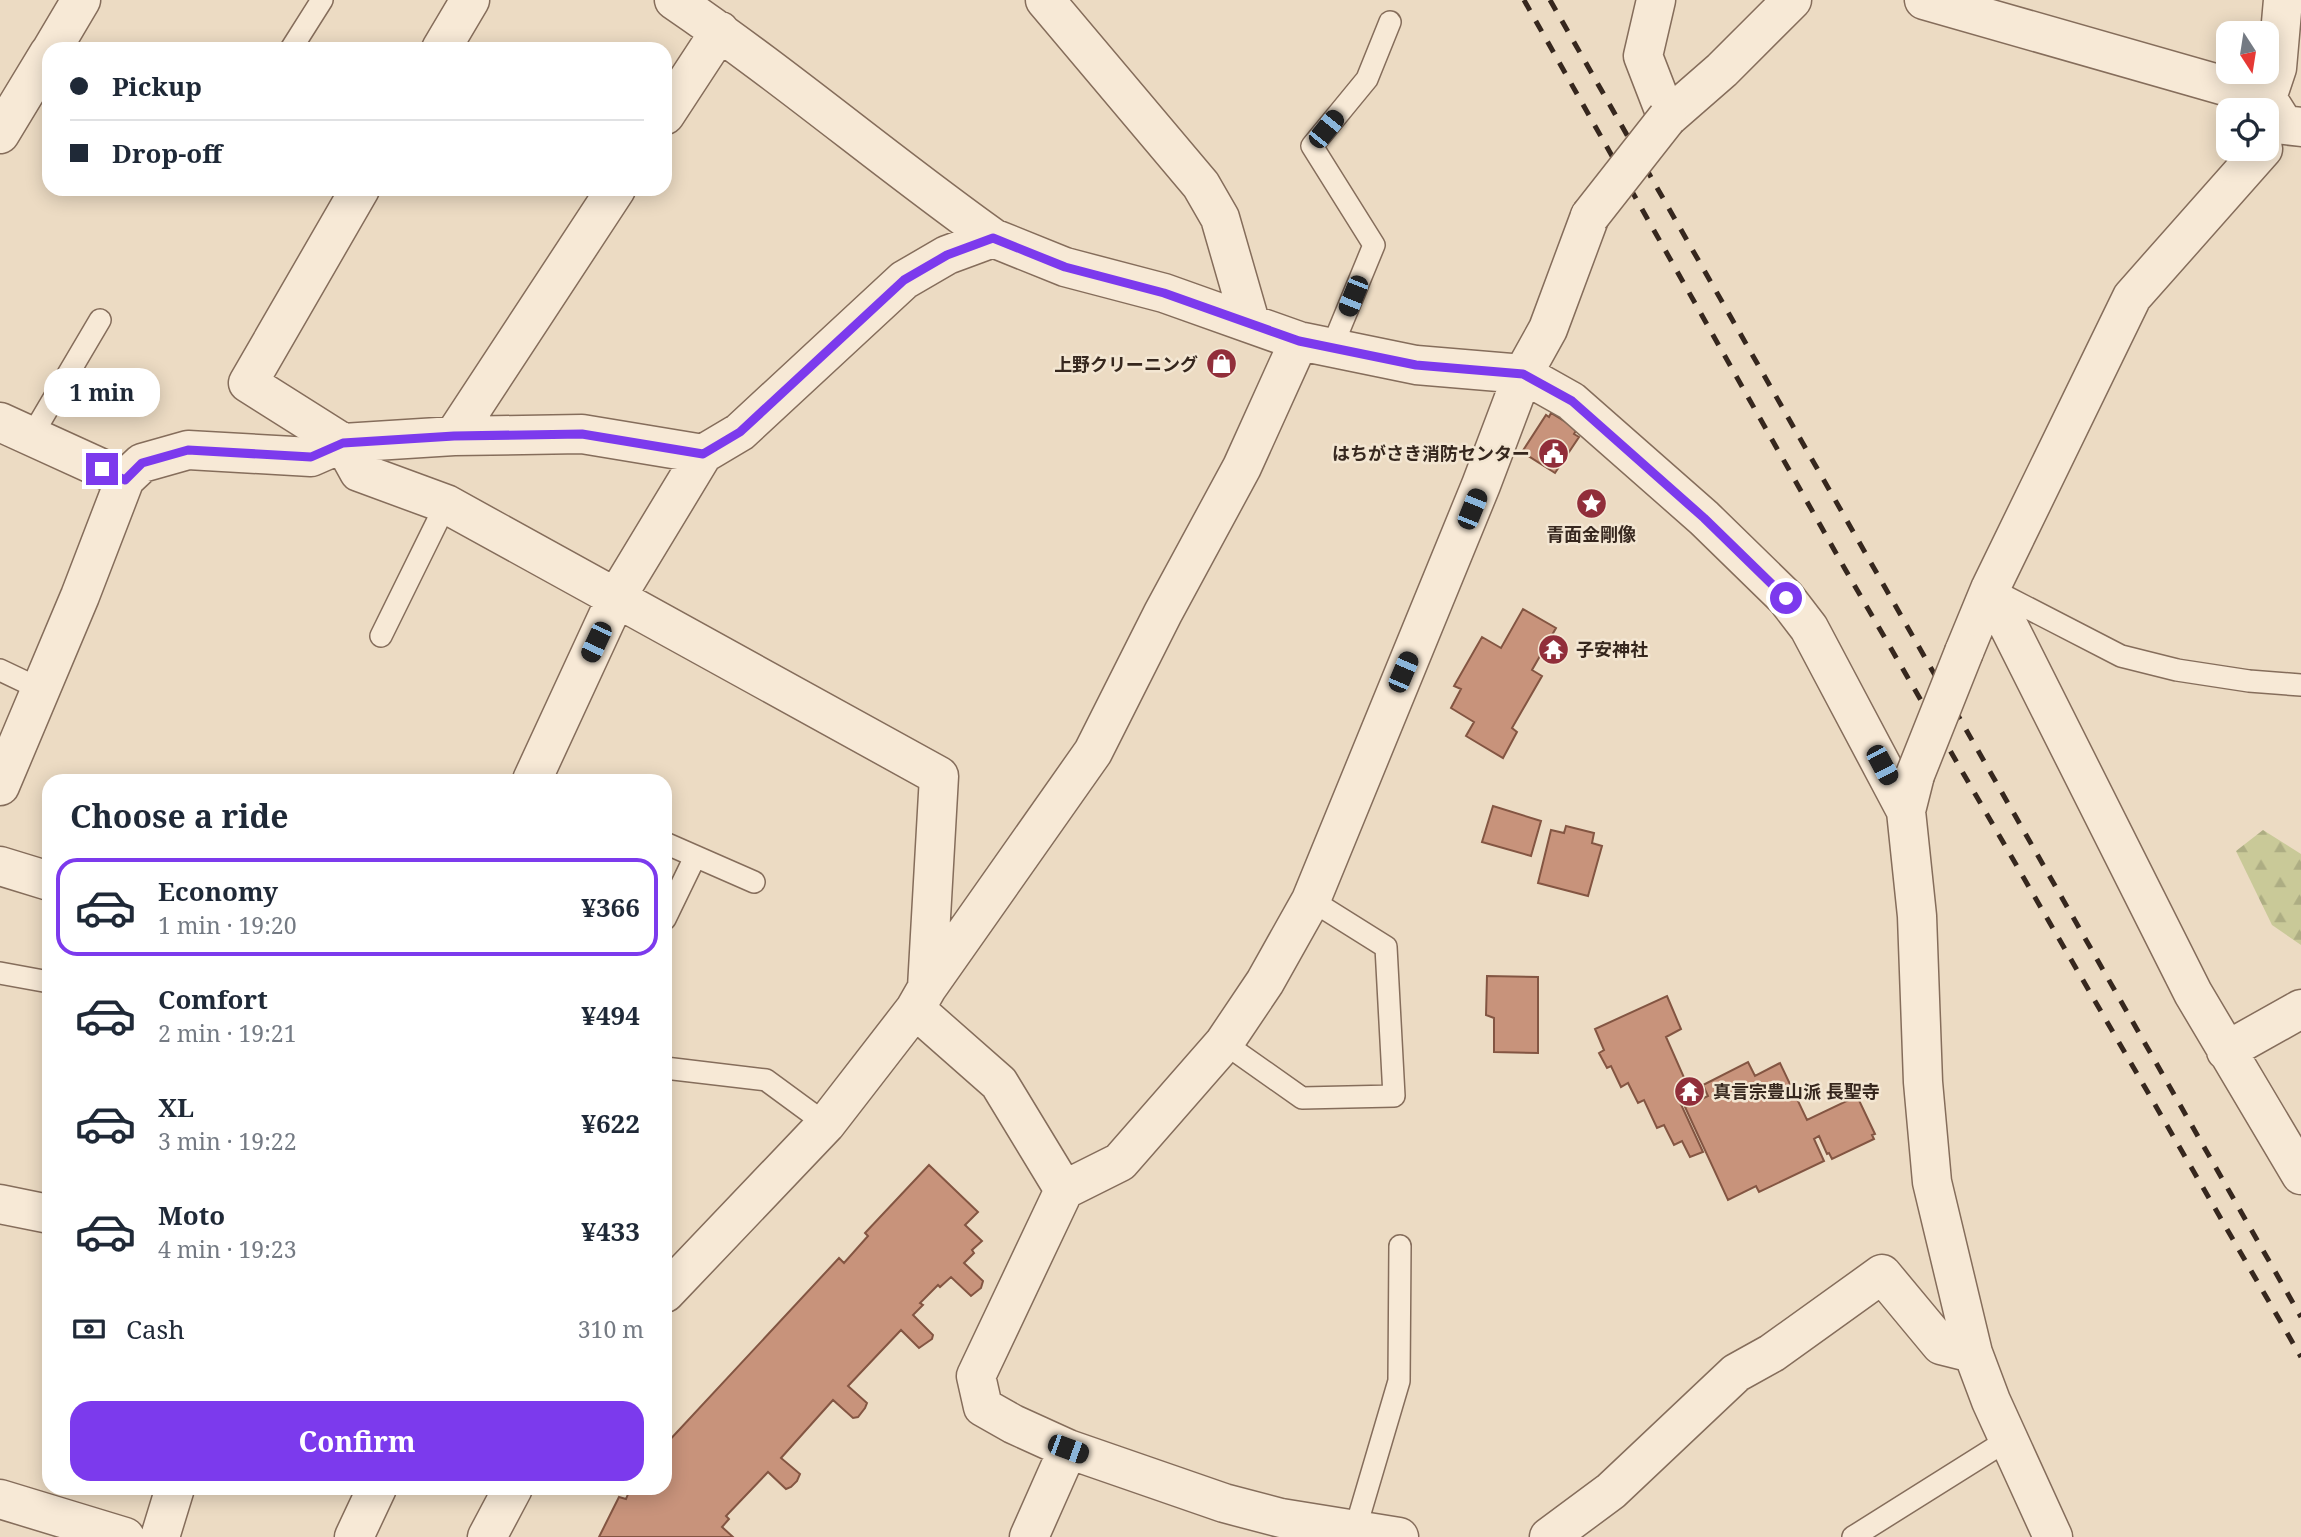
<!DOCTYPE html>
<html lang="en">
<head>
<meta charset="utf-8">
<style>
  body { margin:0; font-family:"Noto Serif","Noto Sans JP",serif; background:#f2f2f3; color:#1f2937; height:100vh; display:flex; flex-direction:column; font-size:26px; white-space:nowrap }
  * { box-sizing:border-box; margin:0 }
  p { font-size:23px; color:#747a83 }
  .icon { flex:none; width:38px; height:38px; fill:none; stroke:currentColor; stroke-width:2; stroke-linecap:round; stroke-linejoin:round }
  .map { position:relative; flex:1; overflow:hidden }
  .drawer { position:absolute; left:42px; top:774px; width:630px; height:721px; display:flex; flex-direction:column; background:#fff; border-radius:21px; box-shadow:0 4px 18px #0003 }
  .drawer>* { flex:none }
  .banner { position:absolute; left:42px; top:42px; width:630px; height:154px; border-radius:21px; box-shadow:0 4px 18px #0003; display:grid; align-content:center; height:154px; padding:0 28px; background:#fff }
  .needle { width:46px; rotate:168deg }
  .tools { position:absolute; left:2216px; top:21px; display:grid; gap:14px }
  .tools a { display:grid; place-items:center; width:63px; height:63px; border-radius:14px; background:#fff; box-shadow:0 4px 18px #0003; font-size:35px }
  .end { position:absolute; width:32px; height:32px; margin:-16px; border:9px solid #7c3aed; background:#fff; box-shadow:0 0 0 4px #fff }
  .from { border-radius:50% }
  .bubble { position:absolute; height:49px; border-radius:21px; background:#fff; box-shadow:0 4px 18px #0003; font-size:23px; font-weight:700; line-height:49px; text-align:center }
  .car { position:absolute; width:21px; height:42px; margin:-21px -10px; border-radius:9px; box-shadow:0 0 5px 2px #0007; background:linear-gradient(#222 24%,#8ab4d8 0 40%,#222 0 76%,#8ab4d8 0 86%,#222 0) }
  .banner b { display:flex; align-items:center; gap:24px; height:66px; font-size:26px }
  .banner b+b { border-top:2px solid #e0e1e3 }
  .banner i { width:18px; height:18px; background:#1f2937 }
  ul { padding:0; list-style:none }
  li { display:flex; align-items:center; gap:21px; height:98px; margin:0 14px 10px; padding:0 14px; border:4px solid transparent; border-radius:21px }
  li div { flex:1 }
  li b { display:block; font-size:26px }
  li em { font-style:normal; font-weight:700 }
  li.on { border-color:#7c3aed }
  li>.icon { width:63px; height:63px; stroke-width:1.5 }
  h2 { padding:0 28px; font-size:32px; line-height:84px }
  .pay { display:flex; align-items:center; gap:18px; height:77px; padding:0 28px; font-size:26px }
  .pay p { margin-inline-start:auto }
  .cta { display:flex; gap:14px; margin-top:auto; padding:14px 28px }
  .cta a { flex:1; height:80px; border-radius:21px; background:#7c3aed; color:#fff; font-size:28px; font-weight:700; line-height:80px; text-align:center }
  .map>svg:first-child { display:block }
  .forest { fill:url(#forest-firs) }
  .building { fill:#c8937b; stroke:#835542; stroke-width:2 }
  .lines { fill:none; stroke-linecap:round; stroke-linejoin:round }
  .service-casing { stroke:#856d5b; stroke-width:24 }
  .minor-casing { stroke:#856d5b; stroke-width:41 }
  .service { stroke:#f7e9d6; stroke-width:21 }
  .minor { stroke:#f7e9d6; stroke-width:38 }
  .rail { stroke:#36271e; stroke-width:5; stroke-dasharray:12 12; stroke-linecap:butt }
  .minor-bridge-casing { stroke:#856d5b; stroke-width:41; stroke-linecap:butt }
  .minor-bridge { stroke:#f7e9d6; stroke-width:38 }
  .route { stroke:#7c3aed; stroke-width:9 }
  .labels { text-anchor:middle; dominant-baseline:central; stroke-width:5; stroke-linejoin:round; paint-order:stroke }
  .poi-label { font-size:18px; font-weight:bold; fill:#36271e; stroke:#f3e6d2; text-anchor:end }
</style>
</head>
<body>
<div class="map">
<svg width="2301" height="1537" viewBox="0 0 2301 1537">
  <defs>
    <pattern id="forest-firs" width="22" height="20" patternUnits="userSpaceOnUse" patternTransform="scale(1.75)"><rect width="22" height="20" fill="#c9c998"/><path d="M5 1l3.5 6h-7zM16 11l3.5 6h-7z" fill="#adad83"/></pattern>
  </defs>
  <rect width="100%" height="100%" fill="#ecdbc3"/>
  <path class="forest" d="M2263,830L2301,854V945L2272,925L2236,851Z"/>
  <path class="building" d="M1551,413L1577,429L1574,434L1579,437L1555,473L1522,452L1546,415L1549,417Z
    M1523,609L1556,628L1532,670L1542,676L1512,728L1517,732L1503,758L1466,736L1474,722L1451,708L1461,689L1454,686L1482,637L1501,648Z
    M1493,806L1541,821L1531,856L1482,842Z
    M1566,826L1594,833L1592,843L1602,846L1588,896L1538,883L1551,830L1564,833Z
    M1487,976L1538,977V1053L1494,1052V1018L1486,1015Z
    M1667,996L1681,1029L1666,1037L1690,1091L1678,1098L1703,1152L1690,1157L1682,1141L1674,1145L1664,1125L1657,1128L1644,1100L1638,1103L1628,1083L1621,1087L1611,1066L1607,1068L1599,1053L1604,1050L1595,1029Z
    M1748,1062L1755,1076L1780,1063L1807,1120L1857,1096L1875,1134L1872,1135L1874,1139L1832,1159L1829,1153L1827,1154L1819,1136L1814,1139L1824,1161L1759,1192L1756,1186L1728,1200L1685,1107L1708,1096L1703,1085Z
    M929,1165L978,1212L965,1225L982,1241L972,1250L974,1253L964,1263L983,1281L981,1288L971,1296L951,1277L940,1287L938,1285L920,1303L923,1305L913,1315L933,1335L932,1339L919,1348L901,1330L848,1386L867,1403L865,1408L858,1417L853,1418L833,1400L781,1458L800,1474L797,1481L791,1487L786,1489L768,1472L726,1516L729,1519L722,1527L733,1537H599L619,1497L626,1499L628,1494L624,1490L626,1488H665V1445L839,1258L844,1263L868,1236L865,1233Z"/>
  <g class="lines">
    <defs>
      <path id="service" d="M291,49L322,0
        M1332,347L1374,245L1312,146L1367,79L1390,22
        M31,437L100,320
        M1993,590L2121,656L2177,670L2249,681L2301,685
        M381,636L446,504
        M0,670L40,689
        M665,843L754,882
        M665,919L695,857
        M0,973L49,982
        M1224,1043L1302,1098L1394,1096L1386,947L1311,900
        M665,1068L766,1080L826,1124
        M1355,1530L1399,1381L1400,1246
        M1853,1537L2009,1439"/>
      <path id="minor" d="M674,0C784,75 885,161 993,238
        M1045,0L1201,185L1220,218L1250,322
        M1656,0L1643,56L1667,118L1722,70L1792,0
        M1924,0L2267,98L2284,125L2301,127
        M52,49L81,0
        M441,49L470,0
        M2267,98L2277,68L2283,0
        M665,115L720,31
        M0,134L49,53
        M360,189L248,383L343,443L359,472L446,504L939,776L927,988
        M1590,216L1548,329L1523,374L1571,401L1704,518L1786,598L1809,628L1906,811
        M0,422L125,479
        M454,436L616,189
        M1990,589L2193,993L2301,1175
        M1964,652L1990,589L2132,297L2263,149
        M1915,775L1906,811L1917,916L1923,1082L1932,1182L1973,1353L1991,1401L2053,1537
        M532,780L617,596L703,454L740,432L904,280L947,255L993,238L1065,267L1164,293L1299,341L1416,365L1523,374L1481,485L1311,900L1265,982L1224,1043L1120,1162L1064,1190
        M0,786L80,596L125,479L142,463L188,450L311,457L343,443L454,436L582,434L703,454
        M0,866L49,881
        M915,1009L999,1083L1064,1190L976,1376L983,1407L1013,1424L1068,1449L1224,1503L1281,1518L1399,1537
        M2226,1051L2301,1009
        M0,1204L49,1214
        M665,1293L826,1124L915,1009L927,988L1093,752L1163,613L1242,467L1299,341
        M0,1499L125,1537
        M160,1537L175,1488
        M354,1537L377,1488
        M487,1537L513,1488
        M1029,1537L1068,1449
        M1549,1537L1611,1491L1736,1373L1772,1353L1882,1274L1941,1345L1973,1353"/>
    </defs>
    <use href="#service" class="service-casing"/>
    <use href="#minor" class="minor-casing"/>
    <use href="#service" class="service"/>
    <use href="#minor" class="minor"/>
    <path class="rail" d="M1524,0L1845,569L2301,1357
      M1550,0L2301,1317"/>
    <defs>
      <path id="minor-bridge" d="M1590,216L1667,118
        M1915,775L1964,652"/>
    </defs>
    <use href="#minor-bridge" class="minor-bridge-casing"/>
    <use href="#minor-bridge" class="minor-bridge"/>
  </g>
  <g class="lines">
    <path class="route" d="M102,469L125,480L142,463L188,450L311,457L343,443L454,436L582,434L703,454L740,432L904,280L947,255L993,238L1065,267L1164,293L1299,341L1416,365L1523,374L1572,401L1704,518L1786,598"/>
  </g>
  <defs>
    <symbol id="shop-disc" viewBox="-11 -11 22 22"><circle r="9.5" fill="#912e3a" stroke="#f3e6d2"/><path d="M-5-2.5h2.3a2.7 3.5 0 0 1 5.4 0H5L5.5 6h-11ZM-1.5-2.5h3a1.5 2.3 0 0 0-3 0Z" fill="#fff"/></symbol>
    <symbol id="civic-disc" viewBox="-11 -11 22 22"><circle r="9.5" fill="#912e3a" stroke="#f3e6d2"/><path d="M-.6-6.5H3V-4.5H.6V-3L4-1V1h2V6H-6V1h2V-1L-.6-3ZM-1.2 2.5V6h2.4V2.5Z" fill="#fff"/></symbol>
    <symbol id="sight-disc" viewBox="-11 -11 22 22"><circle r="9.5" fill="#912e3a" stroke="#f3e6d2"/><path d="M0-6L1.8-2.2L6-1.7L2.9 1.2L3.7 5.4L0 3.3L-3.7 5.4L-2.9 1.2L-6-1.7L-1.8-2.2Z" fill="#fff"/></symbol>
    <symbol id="temple-disc" viewBox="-11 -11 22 22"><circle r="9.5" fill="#912e3a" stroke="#f3e6d2"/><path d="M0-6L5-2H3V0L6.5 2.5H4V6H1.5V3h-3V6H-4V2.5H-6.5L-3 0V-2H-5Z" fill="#fff"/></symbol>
  </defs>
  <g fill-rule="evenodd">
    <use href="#shop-disc" x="1204" y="346" width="35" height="35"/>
    <use href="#civic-disc" x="1536" y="436" width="35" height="35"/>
    <use href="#sight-disc" x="1574" y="486" width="35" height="35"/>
    <use href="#temple-disc" x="1536" y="632" width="35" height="35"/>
    <use href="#temple-disc" x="1672" y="1074" width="35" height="35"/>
  </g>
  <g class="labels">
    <g class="poi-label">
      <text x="1198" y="364">上野クリーニング</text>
      <text x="1530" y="453">はちがさき消防センター</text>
      <text x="1591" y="534" text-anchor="middle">青面金剛像</text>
      <text x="1576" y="649" text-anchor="start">子安神社</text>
      <text x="1713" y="1091" text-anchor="start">真言宗豊山派 長聖寺</text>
    </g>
  </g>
</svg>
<div class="tools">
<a><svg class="needle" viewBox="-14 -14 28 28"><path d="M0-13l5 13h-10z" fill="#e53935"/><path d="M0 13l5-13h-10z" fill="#747a83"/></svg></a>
<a><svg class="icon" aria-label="locate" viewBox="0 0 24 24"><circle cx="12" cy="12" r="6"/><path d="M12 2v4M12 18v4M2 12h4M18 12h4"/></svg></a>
</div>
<i class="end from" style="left:1786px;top:598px"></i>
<i class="end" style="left:102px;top:469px"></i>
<div class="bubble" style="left:44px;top:368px;width:116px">1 min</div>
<i class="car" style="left:1326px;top:129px;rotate:39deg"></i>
<i class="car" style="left:1353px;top:296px;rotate:202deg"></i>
<i class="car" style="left:1472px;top:509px;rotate:22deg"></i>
<i class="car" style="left:596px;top:642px;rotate:205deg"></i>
<i class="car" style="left:1403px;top:672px;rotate:23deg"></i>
<i class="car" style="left:1882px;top:765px;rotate:152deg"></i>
<i class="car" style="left:1068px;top:1449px;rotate:110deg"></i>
<div class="banner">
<b><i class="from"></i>Pickup</b>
<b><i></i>Drop-off</b>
</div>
<section class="drawer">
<h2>Choose a ride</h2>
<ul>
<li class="on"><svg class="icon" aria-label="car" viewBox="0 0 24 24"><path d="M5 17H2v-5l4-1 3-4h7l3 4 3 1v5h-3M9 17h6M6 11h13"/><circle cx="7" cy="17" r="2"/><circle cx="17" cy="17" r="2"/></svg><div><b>Economy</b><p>1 min · 19:20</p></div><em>¥366</em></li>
<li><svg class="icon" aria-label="car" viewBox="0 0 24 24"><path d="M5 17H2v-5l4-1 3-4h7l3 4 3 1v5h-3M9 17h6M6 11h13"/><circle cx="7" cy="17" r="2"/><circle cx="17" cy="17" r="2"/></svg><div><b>Comfort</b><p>2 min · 19:21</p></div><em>¥494</em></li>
<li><svg class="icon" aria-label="car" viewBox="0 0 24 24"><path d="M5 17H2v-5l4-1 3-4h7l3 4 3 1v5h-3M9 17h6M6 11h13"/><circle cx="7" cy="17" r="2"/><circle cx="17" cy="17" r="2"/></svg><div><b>XL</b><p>3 min · 19:22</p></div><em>¥622</em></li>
<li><svg class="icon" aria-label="car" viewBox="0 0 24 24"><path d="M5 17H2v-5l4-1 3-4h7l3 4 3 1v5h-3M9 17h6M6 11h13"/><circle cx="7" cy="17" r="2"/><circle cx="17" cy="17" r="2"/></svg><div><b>Moto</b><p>4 min · 19:23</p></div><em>¥433</em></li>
</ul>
<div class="pay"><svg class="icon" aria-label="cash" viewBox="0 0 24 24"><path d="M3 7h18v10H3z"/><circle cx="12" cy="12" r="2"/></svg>Cash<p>310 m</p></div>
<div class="cta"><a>Confirm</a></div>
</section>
</div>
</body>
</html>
